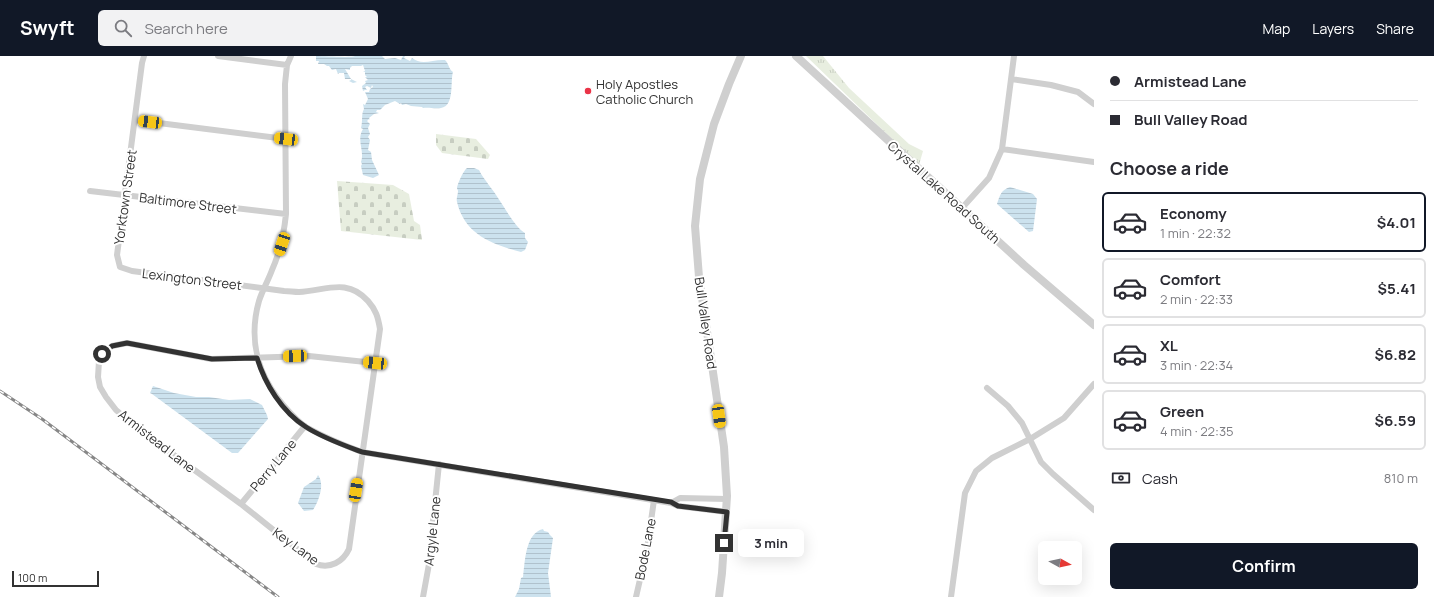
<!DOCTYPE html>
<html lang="en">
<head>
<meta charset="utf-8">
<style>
  body { margin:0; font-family:Manrope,sans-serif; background:#f2f2f3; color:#2b2b33; height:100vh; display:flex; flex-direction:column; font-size:15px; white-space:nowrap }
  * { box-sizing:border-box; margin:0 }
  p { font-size:13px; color:#7c7c81 }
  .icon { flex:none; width:22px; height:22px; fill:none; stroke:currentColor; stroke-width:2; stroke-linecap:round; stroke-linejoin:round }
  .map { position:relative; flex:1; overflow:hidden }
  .drawer { display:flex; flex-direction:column; background:#fff; width:340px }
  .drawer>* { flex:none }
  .hud { display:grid; align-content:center; height:88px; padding:0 16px; background:#fff }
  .needle { width:26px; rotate:98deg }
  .controls { position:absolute; left:1038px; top:485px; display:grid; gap:8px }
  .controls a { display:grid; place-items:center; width:44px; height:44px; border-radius:6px; background:#fff; box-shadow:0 4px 16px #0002; font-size:20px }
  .scale { position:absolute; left:12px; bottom:10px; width:87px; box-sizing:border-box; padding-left:4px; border:2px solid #323232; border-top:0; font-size:11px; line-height:14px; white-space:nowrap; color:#323232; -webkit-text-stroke:3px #fff; paint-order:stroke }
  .end { position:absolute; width:18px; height:18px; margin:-9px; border:5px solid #323232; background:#fff; box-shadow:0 0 0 2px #fff }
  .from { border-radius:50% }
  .bubble { position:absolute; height:28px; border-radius:6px; background:#fff; box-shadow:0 4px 16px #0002; font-size:13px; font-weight:700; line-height:28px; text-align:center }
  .car { position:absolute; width:12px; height:24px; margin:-12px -6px; border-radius:5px; box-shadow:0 0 3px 1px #0007; background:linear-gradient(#f5c518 24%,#345 0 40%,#f5c518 0 76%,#345 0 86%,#f5c518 0) }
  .hud b { display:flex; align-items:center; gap:14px; height:38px; font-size:15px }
  .hud b+b { border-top:1px solid #e1e1e2 }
  .hud i { width:10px; height:10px; background:#2b2b33 }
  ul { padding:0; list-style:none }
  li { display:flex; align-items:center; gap:12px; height:60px; margin:0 8px 6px; padding:0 8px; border:2px solid #e1e1e2; border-radius:6px }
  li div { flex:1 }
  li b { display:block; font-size:15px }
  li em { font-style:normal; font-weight:700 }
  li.current { border-color:#111827 }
  li>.icon { width:36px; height:36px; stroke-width:1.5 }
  h2 { padding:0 16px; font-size:18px; line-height:48px }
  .pay { display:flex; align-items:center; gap:10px; height:44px; padding:0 16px; font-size:15px }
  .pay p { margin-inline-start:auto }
  .primary-button { display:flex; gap:8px; margin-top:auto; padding:8px 16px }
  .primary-button a { flex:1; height:46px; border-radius:6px; background:#111827; color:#fff; font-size:16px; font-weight:700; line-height:46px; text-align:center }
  header { display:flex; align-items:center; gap:24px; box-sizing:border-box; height:56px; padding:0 20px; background:#111827; color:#fff }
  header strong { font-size:19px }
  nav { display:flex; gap:22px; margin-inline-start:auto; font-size:14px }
  .search { width:280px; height:36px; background:#f2f2f3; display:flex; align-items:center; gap:10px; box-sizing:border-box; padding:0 14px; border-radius:6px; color:#7c7c81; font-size:15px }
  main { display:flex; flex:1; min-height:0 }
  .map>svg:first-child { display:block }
  .grass { fill:url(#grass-tufts) }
  .cemetery { fill:url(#cemetery-stones) }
  .water { fill:url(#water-rules) }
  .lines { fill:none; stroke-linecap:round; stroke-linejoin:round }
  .minor { stroke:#cfcfcf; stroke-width:6 }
  .tertiary { stroke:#cfcfcf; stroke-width:8 }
  .rail-casing { stroke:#878787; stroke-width:3 }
  .rail { stroke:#fff; stroke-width:1.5; stroke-dasharray:4.5; stroke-linecap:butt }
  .route { stroke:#323232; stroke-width:5 }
  .poi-dot { fill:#ea3347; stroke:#fff; stroke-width:1.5 }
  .labels { text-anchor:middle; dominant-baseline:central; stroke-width:4; stroke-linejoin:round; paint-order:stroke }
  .poi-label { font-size:13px; fill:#323232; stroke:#fff; text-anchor:start }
  .street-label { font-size:13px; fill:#323232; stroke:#fff }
</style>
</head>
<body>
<header>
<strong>Swyft</strong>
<div class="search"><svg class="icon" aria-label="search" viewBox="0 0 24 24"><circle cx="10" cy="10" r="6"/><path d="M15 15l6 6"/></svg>Search here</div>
<nav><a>Map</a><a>Layers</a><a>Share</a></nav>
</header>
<main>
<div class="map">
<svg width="1094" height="541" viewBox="0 0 1094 541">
  <defs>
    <pattern id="grass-tufts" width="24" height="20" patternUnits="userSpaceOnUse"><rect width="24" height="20" fill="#e8eee0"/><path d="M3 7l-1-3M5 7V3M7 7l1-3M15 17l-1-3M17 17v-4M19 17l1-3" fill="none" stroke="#c7cdc1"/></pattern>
    <pattern id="cemetery-stones" width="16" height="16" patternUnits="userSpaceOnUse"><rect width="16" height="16" fill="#e8eee0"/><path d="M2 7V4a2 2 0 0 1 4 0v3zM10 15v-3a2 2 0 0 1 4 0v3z" fill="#c7cdc1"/></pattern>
    <pattern id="water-rules" width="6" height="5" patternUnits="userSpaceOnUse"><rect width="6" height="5" fill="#cce2ee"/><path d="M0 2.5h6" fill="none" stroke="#b0c2cd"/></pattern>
  </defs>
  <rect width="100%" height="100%" fill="#fff"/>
  <path class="grass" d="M806,0H823L849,32L909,88L923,95L919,109Z"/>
  <path class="cemetery" d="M436,78L476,83L490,99L488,103L442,97L436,89Z
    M337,125L393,129L409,138L414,165L420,169L422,184L341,175Z"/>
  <path class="water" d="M316,0C324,0 351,2 355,0H382L385,3L395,2L401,4L403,0H405L404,2L410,5L412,2C422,10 433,3 445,4C449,8 449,14 453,16C450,25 455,50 441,52C434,53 429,51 423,52L422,51L411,50L406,48L402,49L401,47L400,48L395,45L385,49L380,54H377L376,56L379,57L374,58L369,62L370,64L369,63L367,65L370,68L368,72L370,78L368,81L370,84L368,94L371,96L372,104L379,119L373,122L363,119L361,110L362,108L361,106C365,95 356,84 363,73L361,72C363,65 361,58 364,53L363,48L365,49L368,43L365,36H369L370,33L373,31L372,29L371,32L367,30L365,31L367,34H365L363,35L362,30L366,27L365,25L368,24L365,21H367L365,19V16H363L365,15L363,9L361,10H352L350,12V14L345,13L351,23L357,26L353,27L349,25L351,24V23H345L344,17H339L338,18L336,13L332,14L329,10H327L324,8H318L319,5H316Z
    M467,112H474L479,114C484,124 492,132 498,142C505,152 515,171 525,177V182L528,186L525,194L521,196C495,189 465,180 457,146C456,142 458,139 458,135C458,134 457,133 457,132C457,129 463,115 467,112Z
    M1010,131L1033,138L1037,143L1033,175L1029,176L997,148C1000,139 1001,134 1010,131Z
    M153,330L174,337L196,341H209L229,344L250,343L262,349L267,359L268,363L238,397H232L152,338L150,337Z
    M318,419C325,428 319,445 313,454L304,455L298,447L304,431L316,423Z
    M543,473L544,475L548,476L550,479L553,482L548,517L551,541H515L519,533L521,522L523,521C525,507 525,477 543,473Z"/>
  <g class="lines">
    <path class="minor" d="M144,0L142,7L117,199L120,211L132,215L284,235C289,235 294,236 299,236C325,235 347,221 368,245C376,254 378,261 380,273L349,493C343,506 330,513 316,508L241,448L141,375L116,354L106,341L100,331L98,321L99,305L102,298L112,290L127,287L211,303L309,300L375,307
      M218,0L287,9
      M291,0L287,9L285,28L286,158C284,178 280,196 272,214C268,225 262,235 259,245C248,284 258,320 284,350C291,358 298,366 306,371C324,381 343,389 362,396L671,447L678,450L727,456
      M1011,23L1051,29L1078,36L1094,48
      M135,64L286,83
      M1002,93L1094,106
      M90,135L286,158
      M962,152L989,122L1002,93L1014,0
      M987,332L1008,350L1022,367L1041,406L1053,418L1094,454
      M671,447L680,442L727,443
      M241,448L305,370
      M423,541L433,486V466L439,408
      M636,541L647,493L654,444
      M951,541L965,437L976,415L992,402L1030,383L1064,362L1094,328"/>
    <path class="tertiary" d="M796,0L1024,209L1094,269
      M719,541L722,517L727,440L724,391L699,221L695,170L700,123L714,68L729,28L741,0"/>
    <defs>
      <path id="rail" d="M0,335L42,363L278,541"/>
    </defs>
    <use href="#rail" class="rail-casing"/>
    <use href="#rail" class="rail"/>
  </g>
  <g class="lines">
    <path class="route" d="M102,298L112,290L127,287L212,303L257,302C265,328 282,356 306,371C323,382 343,389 362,396L671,446L678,450L727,456L724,487"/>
  </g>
  <circle class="poi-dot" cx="588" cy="35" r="4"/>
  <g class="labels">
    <g class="poi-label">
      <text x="596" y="28">Holy Apostles<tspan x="596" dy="15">Catholic Church</tspan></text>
    </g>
    <g class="street-label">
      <text transform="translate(944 136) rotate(42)">Crystal Lake Road South</text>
      <text transform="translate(125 141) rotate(-82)">Yorktown Street</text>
      <text transform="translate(188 147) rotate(7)">Baltimore Street</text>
      <text transform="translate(192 223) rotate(7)">Lexington Street</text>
      <text transform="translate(706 267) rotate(82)">Bull Valley Road</text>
      <text transform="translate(157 385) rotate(38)">Armistead Lane</text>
      <text transform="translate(273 409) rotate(-50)">Perry Lane</text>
      <text transform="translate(432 475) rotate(-84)">Argyle Lane</text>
      <text transform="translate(296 490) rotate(36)">Key Lane</text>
      <text transform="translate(645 493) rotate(-79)">Bode Lane</text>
    </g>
  </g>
</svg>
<div class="controls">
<a><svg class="needle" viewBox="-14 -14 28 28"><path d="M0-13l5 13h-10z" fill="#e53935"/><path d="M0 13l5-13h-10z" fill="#7c7c81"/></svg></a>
</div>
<div class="scale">100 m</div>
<i class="end from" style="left:102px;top:298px"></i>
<i class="end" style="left:724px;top:487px"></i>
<div class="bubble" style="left:738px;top:473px;width:66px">3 min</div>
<i class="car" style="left:150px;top:66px;rotate:277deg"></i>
<i class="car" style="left:286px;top:83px;rotate:277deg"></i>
<i class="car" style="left:282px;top:188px;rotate:198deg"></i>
<i class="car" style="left:295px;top:300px;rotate:268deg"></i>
<i class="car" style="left:375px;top:307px;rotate:276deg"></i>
<i class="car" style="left:719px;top:360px;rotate:172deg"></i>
<i class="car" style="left:356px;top:434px;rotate:9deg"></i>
</div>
<section class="drawer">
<div class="hud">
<b><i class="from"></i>Armistead Lane</b>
<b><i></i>Bull Valley Road</b>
</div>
<h2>Choose a ride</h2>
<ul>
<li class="current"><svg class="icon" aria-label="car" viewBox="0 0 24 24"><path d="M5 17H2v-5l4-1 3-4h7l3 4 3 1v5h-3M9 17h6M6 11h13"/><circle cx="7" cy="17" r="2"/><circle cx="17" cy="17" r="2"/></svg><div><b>Economy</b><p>1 min · 22:32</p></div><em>$4.01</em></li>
<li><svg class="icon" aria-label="car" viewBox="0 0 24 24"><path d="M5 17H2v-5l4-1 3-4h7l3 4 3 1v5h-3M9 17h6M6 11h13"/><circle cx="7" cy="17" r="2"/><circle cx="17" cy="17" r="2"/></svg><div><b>Comfort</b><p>2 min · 22:33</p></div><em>$5.41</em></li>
<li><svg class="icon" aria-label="car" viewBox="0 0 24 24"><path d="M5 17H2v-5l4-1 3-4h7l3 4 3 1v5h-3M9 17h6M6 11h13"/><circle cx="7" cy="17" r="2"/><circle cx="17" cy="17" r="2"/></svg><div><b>XL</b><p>3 min · 22:34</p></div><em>$6.82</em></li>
<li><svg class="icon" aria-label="car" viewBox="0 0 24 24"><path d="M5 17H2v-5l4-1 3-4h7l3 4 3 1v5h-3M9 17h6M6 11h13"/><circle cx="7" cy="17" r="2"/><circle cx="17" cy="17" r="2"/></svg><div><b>Green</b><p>4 min · 22:35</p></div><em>$6.59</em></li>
</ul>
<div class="pay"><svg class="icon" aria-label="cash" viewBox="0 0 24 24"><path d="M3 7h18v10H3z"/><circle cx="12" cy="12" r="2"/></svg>Cash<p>810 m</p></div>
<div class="primary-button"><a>Confirm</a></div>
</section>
</main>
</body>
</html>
